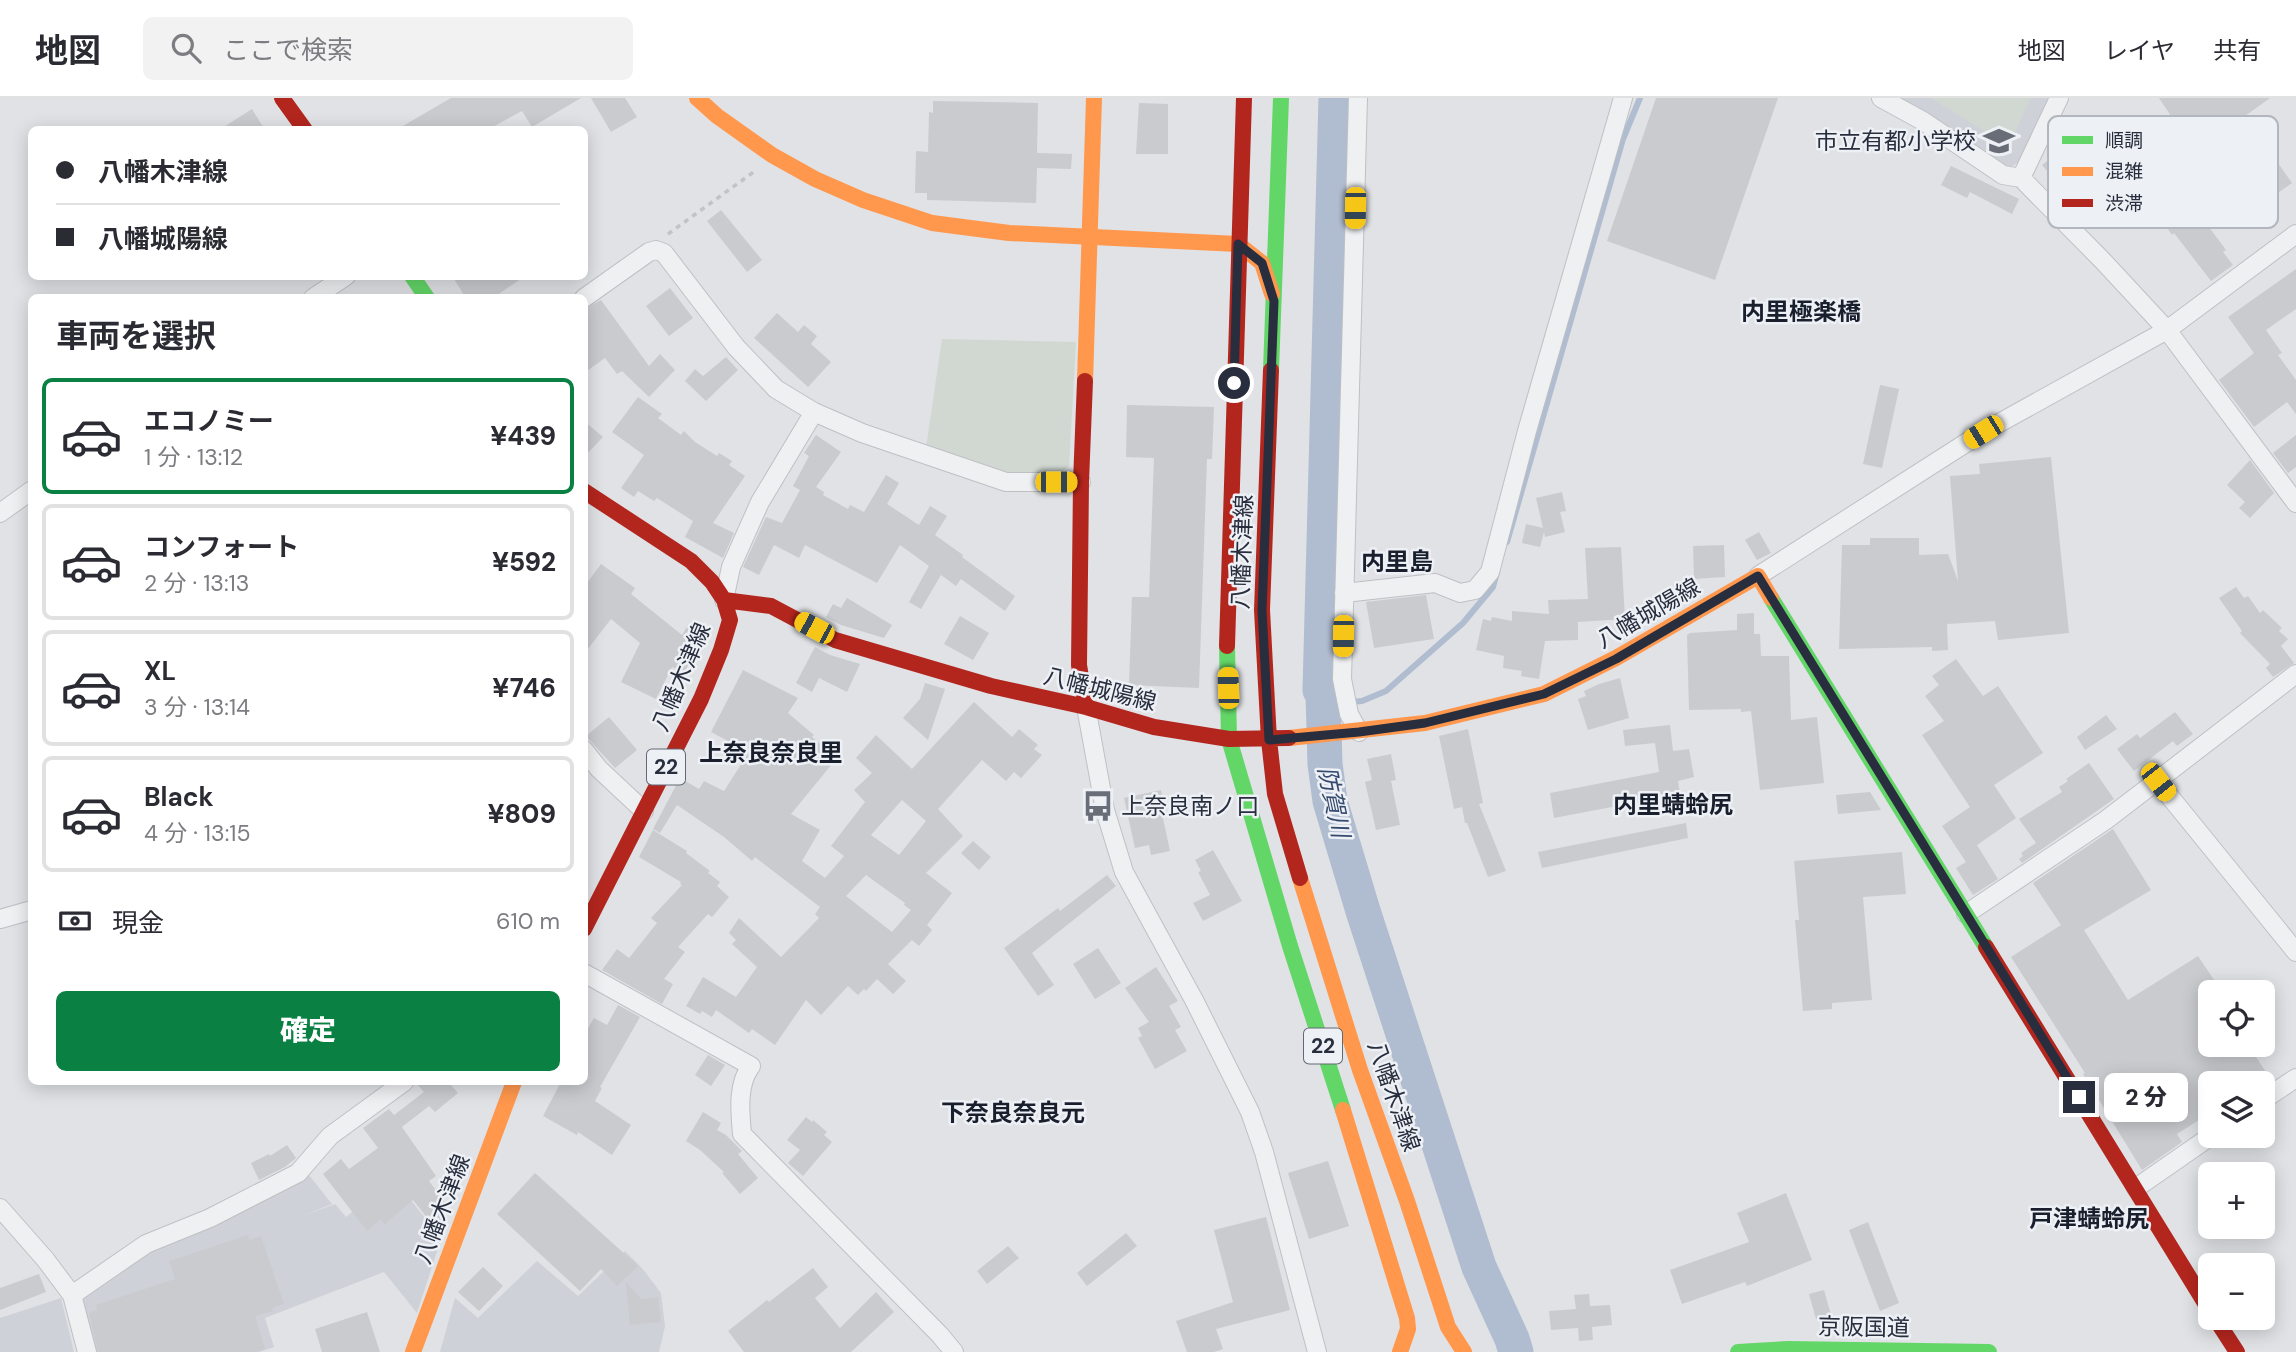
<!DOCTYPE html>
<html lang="ja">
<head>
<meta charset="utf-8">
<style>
  body { margin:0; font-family:"DM Sans","Noto Sans JP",sans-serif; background:#f2f2f3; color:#2b2b33; height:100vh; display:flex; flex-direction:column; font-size:26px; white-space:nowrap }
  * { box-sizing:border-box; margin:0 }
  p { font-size:23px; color:#7c7c81 }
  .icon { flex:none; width:38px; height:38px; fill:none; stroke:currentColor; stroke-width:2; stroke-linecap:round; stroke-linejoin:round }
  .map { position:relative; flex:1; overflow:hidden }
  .panel { position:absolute; left:28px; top:196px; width:560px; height:791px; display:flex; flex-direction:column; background:#fff; border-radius:10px; box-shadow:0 4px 18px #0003 }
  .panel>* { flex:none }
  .banner { position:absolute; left:28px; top:28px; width:560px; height:154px; border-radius:10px; box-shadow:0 4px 18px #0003; display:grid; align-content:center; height:154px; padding:0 28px; background:#fff }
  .fabs { position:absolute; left:2198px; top:882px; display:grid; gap:14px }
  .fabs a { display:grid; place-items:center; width:77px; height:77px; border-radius:10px; background:#fff; box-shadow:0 4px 18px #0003; font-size:35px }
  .end { position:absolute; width:32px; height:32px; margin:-16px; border:9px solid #282e3d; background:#fff; box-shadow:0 0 0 4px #fff }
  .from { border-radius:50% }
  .bubble { position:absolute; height:49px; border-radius:10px; background:#fff; box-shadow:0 4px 18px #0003; font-size:23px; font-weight:800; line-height:49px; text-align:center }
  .car { position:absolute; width:21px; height:42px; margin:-21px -10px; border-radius:9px; box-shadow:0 0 5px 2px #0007; background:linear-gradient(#f5c518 24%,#345 0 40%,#f5c518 0 76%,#345 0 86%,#f5c518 0) }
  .banner b { display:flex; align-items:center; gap:24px; height:66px; font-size:26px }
  .banner b+b { border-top:2px solid #e1e1e2 }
  .banner i { width:18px; height:18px; background:#2b2b33 }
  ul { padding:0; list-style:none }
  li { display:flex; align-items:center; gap:21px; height:116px; margin:0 14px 10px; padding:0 14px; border:4px solid #e1e1e2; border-radius:10px }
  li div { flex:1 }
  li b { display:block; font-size:26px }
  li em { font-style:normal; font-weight:800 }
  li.current { border-color:#0b8043 }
  li>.icon { width:63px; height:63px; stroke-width:1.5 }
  h2 { padding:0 28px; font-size:32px; line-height:84px }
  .pay { display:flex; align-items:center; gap:18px; height:77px; padding:0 28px; font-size:26px }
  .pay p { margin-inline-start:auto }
  .cta { display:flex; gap:14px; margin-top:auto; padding:14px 28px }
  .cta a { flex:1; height:80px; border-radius:10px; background:#0b8043; color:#fff; font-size:28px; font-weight:800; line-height:80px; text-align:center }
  header { display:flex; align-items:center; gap:42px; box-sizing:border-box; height:98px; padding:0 35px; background:#fff; border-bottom:2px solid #e1e1e2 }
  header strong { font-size:33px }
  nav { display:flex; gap:38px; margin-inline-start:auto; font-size:24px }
  .search { width:490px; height:63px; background:#f2f2f3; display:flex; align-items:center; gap:18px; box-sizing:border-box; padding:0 24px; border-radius:10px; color:#7c7c81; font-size:26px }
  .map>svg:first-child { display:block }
  .built { fill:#ced1d8 }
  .green { fill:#d0d8d1 }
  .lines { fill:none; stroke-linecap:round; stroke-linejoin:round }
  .stream { stroke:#b0bccf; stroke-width:6 }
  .river { stroke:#b0bccf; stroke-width:35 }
  .building { fill:#cacbcf; fill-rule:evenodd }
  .street-casing { stroke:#bec0c3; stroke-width:20 }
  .path { stroke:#c2c3c8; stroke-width:3.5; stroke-dasharray:5 5; stroke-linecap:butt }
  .street { stroke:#eff0f2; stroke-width:18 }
  .fast { stroke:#63d668; stroke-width:16 }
  .slow { stroke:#ff974d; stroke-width:16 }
  .jam { stroke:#b3261e; stroke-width:16 }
  .route { stroke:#282e3d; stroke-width:9 }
  .labels { text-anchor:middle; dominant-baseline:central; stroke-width:5; stroke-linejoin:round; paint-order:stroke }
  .shield { fill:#edf0f5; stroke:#636874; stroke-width:2 }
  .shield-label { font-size:21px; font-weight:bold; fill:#282e3d }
  .poi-label { font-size:23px; fill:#282e3d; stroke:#edf0f5; text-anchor:end }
  .street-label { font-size:23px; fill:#282e3d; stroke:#edf0f5 }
  .neighbourhood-label { font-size:24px; font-weight:bold; fill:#1a1f2e; stroke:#edf0f5 }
  .water-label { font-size:24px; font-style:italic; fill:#35496e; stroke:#edf0f5 }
  .key { fill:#edf0f5; stroke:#b2b6be; stroke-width:2 }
  .key-label { font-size:19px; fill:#282e3d }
</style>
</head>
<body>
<header>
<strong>地図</strong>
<div class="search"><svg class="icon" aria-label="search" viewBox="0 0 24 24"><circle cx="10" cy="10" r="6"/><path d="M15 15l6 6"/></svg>ここで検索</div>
<nav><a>地図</a><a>レイヤ</a><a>共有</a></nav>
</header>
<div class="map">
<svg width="2296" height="1254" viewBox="0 0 2296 1254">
  <rect width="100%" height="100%" fill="#e0e2e5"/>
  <path class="built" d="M1893,0H2052L2025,59L2009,71Z
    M305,1072L332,1106L300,1119L335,1106L346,1119L394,1080L441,1141L417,1215L384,1174L265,1220L274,1249L259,1254H95L82,1201L145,1155Z
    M625,1153L642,1170L661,1195L665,1228L659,1254H440L455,1200L478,1220L537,1163L578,1198Z
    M61,1200L74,1254H0V1220Z"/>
  <path class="green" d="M1931,0H2031L2008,48Z
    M942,241L1076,244L1069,368L1058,377L1005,379L926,350Z"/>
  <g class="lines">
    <path class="stream" d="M1507,444L1623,41L1640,0
      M1322,607L1362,603L1386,593L1463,525L1493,489L1497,474"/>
    <path class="river" d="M1336,0L1320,592L1323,596L1325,666L1330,703L1363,813L1479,1169L1512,1241L1516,1254"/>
  </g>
  <path class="building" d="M451,0H581L532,29L522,13L487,32H396Z
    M591,0H625L637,19L611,34Z
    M1656,0H1778L1715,182L1607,143Z
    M2159,0H2270L2245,18L2292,85L2252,113L2210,52L2199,60Z
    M933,3L1038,5L1037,55L1072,56L1071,71L1037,70L1036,105L927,102V95H915L916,53L928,54L929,14L933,15Z
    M1139,5L1168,6V56H1136Z
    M252,11L265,32H219Z
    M2065,44L2082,66L2057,85L2042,67L2054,58L2052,54Z
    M1951,68L2019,101L2012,116L1970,94L1967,100L1941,87Z
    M2191,77L2213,108L2200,117L2226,152L2223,154L2233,167L2211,183L2174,135L2172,137L2150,105Z
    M721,112L762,162L747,174L707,123Z
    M2296,171V211L2266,232L2282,255L2278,257L2296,282V316L2287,304L2254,329L2219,282L2254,255L2228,219Z
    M452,178H525L493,200H466Z
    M670,190L693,220L669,238L646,208Z
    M601,202L649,268L660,256L675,272L649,299L622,273L617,276L605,260L584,275V211Z
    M777,215L798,234L804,227L817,238L811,246L831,264L808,289L754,240Z
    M726,259L738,272L706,303L685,283L695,271L703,278Z
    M1880,287L1899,291L1882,370L1863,366Z
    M638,299L662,316L658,320L681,337L684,333L695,344L717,358L719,355L732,363L729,367L745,378L713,425L734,435L723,460L685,439L693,423L657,400L654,403L638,393L634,399L621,390L644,357L612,334Z
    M1127,307L1214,309L1212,361H1207L1199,590L1129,587L1132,499H1149L1154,360L1126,359Z
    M584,323L603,339L584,359Z
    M816,337L841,354L816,389L824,394L823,397L848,411L850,407L864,414L886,377L899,385L887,406L919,427L930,408L947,418L935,437L963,457L962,459L1015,498L1005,513L961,481L956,488L941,477L921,511L909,504L929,468L900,447L877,485L805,447L799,460L774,447L759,477L743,469L766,419L782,425L800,392L793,388L809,358L804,355Z
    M2296,337V369L2288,375L2273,355Z
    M2051,359L2069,535L1998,542L1995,523L1947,526L1948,552L1932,553V549L1839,551L1842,447H1870V440H1919V457L1948,456L1958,483L1950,378L1980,376L1979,366Z
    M2250,362L2274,395L2250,420L2239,410L2245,404L2227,387Z
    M1562,394L1566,413L1560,414L1565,434L1545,439L1544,434L1540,449L1522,445L1526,426L1543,430L1536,400Z
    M1759,434L1771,455L1757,462L1745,442Z
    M1724,447L1725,479L1694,481L1693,448Z
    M1621,449L1625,521L1578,524V542L1545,543L1539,581L1521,578L1522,573L1503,570L1504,558L1476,552L1483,521L1491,523L1492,519L1512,523V513L1549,516L1548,502L1588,501L1585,450Z
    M601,466L635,490L631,496L682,537L688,527L705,535L684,575L672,569L656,601L621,584L640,545L611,521L584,556V489Z
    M2236,489L2244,500L2248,498L2260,515L2263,512L2282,530L2279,533L2288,541L2281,548L2294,565L2273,579L2266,570L2270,566L2240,535L2242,533L2219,500Z
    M1426,497L1434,541L1374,550L1366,504Z
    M847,500L892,527L884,540L841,527L826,519L833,506L841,510Z
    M1754,515V536H1760L1761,558H1789L1791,622L1817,619L1824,685L1760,692L1751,613L1741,614V611L1689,612L1687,537L1690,535L1737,532V516Z
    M960,518L989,535L973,562L944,546Z
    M815,549L830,557L860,566L847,594L819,580L812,594L796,585Z
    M1956,561L1983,598L1998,588L2043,655L1994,687L2016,720L1977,747L1998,781L1973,797L1956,770L1966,764L1942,728L1970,709L1922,637L1944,623L1925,598L1939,587L1932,578Z
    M743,572L798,600L788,615L814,637L812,639L837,660L791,716L820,732L802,763L825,780L844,758L831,748L865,704L854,692L872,675L856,660L876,637L912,671L974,604L1012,639L1019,631L1038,647L1034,651L1042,657L1021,680L1014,674L1006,683L982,662L938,711L963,738L926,775L952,795L927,827L932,832L919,848L912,842L888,866L906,883L893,896L877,881L866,893L864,891L858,897L848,888L821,917L806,902L775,947L752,931L749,935L716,912L712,919L702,913L700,916L686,908L703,879L736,899L757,869L732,846L736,842L729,835L739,820L781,859L819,820L815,816L820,809L755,759L752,763L724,739L677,707L660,735L653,731L680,680L699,691L704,683L724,693L749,654L711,634ZM902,702L926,723L899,757L871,737ZM866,777L905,805L904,807L911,812L892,834L846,798Z
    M1620,580L1629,620L1588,632L1578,601L1586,598L1584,593L1599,586Z
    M925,585L945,591L928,642L903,620L920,601Z
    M2175,614L2193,636L2177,648L2173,643L2134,673L2117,651L2137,636L2140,640Z
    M2106,617L2117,631L2085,652L2077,639Z
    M609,619L637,652L615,670L586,638Z
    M1670,627L1673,653L1689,651L1694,679L1678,683L1680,696L1554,720L1550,695L1659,674L1655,645L1625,648L1623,632Z
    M1468,631L1483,705L1479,706L1506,773L1488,779L1467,725H1465L1462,709L1454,711L1439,638Z
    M1391,656L1396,682L1391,683L1400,727L1376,732L1365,684L1372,682L1367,661Z
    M2089,665L2114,701L2022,765L2019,761L2023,758L2021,755L2036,745L2019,721L2062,694L2059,689L2068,683L2066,681Z
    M1161,692L1164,711H1161L1170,753L1151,757L1149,747L1135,750L1124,700Z
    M1870,694L1881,712L1838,716L1836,697Z
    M1686,725L1688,740L1542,770L1538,754Z
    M2113,731L2151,792L2084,832L2128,902L2198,858L2222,894H2210V947H2248L2272,983L2268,985H2210V1015L2177,1036L2182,1044L2142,1072L2083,976L2085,975L2011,859L2061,827L2033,785Z
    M653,732L687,753L686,755L710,773L708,775L720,784L717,788L729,799L712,819L708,816L678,849L685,854L664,881L673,886L662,906L602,872L617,851L629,860L657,825L651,820L682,787L680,786L681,784L639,759Z
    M973,743L991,759L979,772L961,755Z
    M1213,752L1242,803L1203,823L1193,805L1210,797L1198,774L1201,773L1195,762Z
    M1902,754L1906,796L1863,799L1872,902L1832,905V911L1803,913L1795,822H1799L1794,763Z
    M1107,777L1116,788L1032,855L1054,887L1038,898L1004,850L1058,810L1060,813Z
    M1098,850L1121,885L1095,901L1073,866Z
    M1156,869L1178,903L1169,908L1181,929L1175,932L1187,953L1155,971L1138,940L1142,938L1138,930L1149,924L1125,890Z
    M618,907L640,919L600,989L602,990L595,1003L631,1027L612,1057L578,1034L577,1037L543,1018L561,984H584V937L594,920L607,927Z
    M708,957L725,967L711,988L695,977Z
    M415,984H448L458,995L435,1014L429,1008L402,1029L436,1078L429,1083L449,1110L443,1125L436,1131L413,1102L385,1126L381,1121L367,1133L323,1076L341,1061L349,1071L378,1050L363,1030L389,1011L394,1017L424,994Z
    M703,1014L721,1025L717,1032L726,1037L742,1053L738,1056L758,1080L740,1096L722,1075L724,1074L700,1052L686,1043Z
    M806,1019L812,1024L813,1022L827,1034L824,1037L832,1044L803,1078L788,1065L800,1052L787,1042Z
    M287,1047L296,1060L285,1069L259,1082L251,1065L269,1056L270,1058Z
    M1328,1063L1349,1128L1309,1141L1288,1075Z
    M535,1075L638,1168L617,1188L601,1171L580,1193L497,1116Z
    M1786,1095L1812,1162L1747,1188L1745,1184L1682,1206L1670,1172L1749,1144L1737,1115Z
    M1266,1119L1290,1212L1216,1231L1223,1251L1214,1254H1187L1176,1223L1233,1204L1214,1132Z
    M1868,1124L1899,1205L1880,1213L1849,1132Z
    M1126,1135L1137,1148L1087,1188L1077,1175Z
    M248,1137L249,1142L261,1138L284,1206L272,1210L273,1213L255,1218L265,1251L256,1254H98L89,1215L97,1212L96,1207L175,1181L169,1163Z
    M1008,1148L1019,1160L987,1186L977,1173Z
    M483,1169L503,1188L479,1213L458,1194Z
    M813,1170L828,1189L815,1200L840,1230L876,1194L894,1214L851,1254H744L728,1233L767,1202L769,1204Z
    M39,1176L46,1194L0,1212V1190Z
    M626,1184L641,1201L658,1199L661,1224L630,1227Z
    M1824,1192L1831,1217L1816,1221L1809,1196Z
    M1589,1196L1590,1208L1610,1207L1612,1227L1592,1229L1593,1242L1579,1243L1578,1230L1551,1232L1549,1213L1576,1211L1574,1197Z
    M367,1214L380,1254H322L315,1231Z"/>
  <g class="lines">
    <defs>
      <path id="street" d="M1358,0L1342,581L1349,616L1359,634
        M1881,0L1923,23L2003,77L2021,80L2102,162L2167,232L2296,405
        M2021,80L2059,0
        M313,200L346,178
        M584,200L649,154L656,152L664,155L736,249L776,291L814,314L862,335L1006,384H1081
        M0,415L32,392
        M1758,478L1983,334L2167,232L2296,136
        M1344,495L1435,485L1460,495L1475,492L1490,474L1527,333L1623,0
        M724,502L731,469L760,404L814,314
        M1086,609L1105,712L1124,774L1194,902L1250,1014L1264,1054L1317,1254
        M584,652L599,671L644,713
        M2158,684L2296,854
        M1966,816L2106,722L2296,576
        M0,821L32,812
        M584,875L751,968C737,986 740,1014 742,1036L940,1237L954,1254
        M2263,1002L2296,980
        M2136,1090L2211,1038
        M0,1110L45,1161L72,1197L87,1254
        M72,1197L146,1146L210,1120L298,1075L330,1038L404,984"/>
    </defs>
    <use href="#street" class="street-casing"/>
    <path class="path" d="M668,136L755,73"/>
    <use href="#street" class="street"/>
    <path class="fast" d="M412,178L427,200
      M1271,272L1281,0
      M1771,500L1986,849
      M1227,548L1229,641L1290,848L1343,1012
      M1738,1254L1788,1251L1989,1254"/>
    <path class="slow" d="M697,0L717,18L772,57L815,81L863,102L932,125L1009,135L1238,146L1262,165L1272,196
      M1085,283L1094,0
      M1289,640L1425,625L1544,596L1616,560L1758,478L1771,500
      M1300,780L1360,972L1407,1103L1448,1229L1464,1254
      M1343,1012L1407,1220L1408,1231L1400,1254
      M413,1254L514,984"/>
    <path class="jam" d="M282,0L305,32
      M1271,272L1262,512L1269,642L1275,696L1300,780
      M1085,283L1081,384L1079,567L1086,609
      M584,393L691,463L712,484L724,502L730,522L721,552L701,601L584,831
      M724,502L771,508L835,542L991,588L1086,609L1154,629L1229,641L1289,640
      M1227,548L1244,0
      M1986,849L2210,1213
      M2215,1220L2237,1254"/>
  </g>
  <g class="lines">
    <path class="route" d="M1234,285L1238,146L1262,165L1274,203L1262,512L1269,642L1359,634L1425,625L1544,596L1616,561L1758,478L2079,999"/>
  </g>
  <defs>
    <symbol id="school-bare" viewBox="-9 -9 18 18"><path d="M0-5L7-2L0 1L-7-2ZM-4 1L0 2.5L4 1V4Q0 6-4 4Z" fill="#686d78" stroke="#edf0f5" stroke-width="2.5" paint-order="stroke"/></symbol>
    <symbol id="bus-bare" viewBox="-9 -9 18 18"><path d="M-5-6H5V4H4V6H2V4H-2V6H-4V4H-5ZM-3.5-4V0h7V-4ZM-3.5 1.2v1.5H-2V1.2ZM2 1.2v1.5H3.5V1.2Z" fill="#686d78" stroke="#edf0f5" stroke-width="2.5" paint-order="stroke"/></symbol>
  </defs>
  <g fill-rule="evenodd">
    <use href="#school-bare" x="1977" y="21" width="44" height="44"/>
    <use href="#bus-bare" x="1076" y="686" width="44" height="44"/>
  </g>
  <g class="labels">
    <g class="shield">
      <rect x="647" y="651.5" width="38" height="35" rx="5"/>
      <rect x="1304" y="930.5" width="38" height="35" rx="5"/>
    </g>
    <g class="shield-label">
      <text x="666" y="669">22</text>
      <text x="1323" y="948">22</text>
    </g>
    <g class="poi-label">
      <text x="1976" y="43">市立有都小学校</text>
      <text x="1121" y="708" text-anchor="start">上奈良南ノ口</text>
    </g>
    <g class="street-label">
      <text transform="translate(1242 454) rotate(-88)">八幡木津線</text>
      <text transform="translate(1648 515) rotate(-30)">八幡城陽線</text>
      <text transform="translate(681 579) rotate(-67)">八幡木津線</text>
      <text transform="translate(1100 591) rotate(14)">八幡城陽線</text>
      <text transform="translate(1394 998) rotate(71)">八幡木津線</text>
      <text transform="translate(442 1111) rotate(-69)">八幡木津線</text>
      <text transform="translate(1864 1229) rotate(1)">京阪国道</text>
    </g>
    <g class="neighbourhood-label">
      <text x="1801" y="213">内里極楽橋</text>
      <text x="1397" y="463">内里島</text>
      <text x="771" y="654">上奈良奈良里</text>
      <text x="1673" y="706">内里蜻蛉尻</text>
      <text x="1013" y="1014">下奈良奈良元</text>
      <text x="2089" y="1120">戸津蜻蛉尻</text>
    </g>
    <g class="water-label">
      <text transform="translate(1334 704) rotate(78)">防賀川</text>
    </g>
  </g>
  <rect x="2048" y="18" width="230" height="112" rx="10" class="key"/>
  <rect x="2062" y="38" width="31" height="8" fill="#63d668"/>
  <rect x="2062" y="69" width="31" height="9" fill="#ff974d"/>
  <rect x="2062" y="101" width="31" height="8" fill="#b3261e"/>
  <g class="key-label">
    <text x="2105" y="49">順調</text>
    <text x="2105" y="80">混雑</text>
    <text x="2105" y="112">渋滞</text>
  </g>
</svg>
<div class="fabs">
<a><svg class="icon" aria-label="locate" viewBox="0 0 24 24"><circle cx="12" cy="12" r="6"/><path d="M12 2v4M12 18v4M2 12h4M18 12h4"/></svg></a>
<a><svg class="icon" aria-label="layers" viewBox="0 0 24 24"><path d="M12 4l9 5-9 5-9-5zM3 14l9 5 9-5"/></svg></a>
<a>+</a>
<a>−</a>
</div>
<i class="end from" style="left:1234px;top:285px"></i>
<i class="end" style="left:2079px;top:999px"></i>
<div class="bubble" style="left:2104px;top:975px;width:84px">2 分</div>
<i class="car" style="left:1355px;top:110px;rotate:181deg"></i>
<i class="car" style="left:1983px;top:334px;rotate:238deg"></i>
<i class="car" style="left:1056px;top:384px;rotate:90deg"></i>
<i class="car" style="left:814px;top:530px;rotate:298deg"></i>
<i class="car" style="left:1343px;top:538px;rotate:181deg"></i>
<i class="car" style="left:1228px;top:590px;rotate:358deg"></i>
<i class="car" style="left:2158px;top:684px;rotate:142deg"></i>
<div class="banner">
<b><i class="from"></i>八幡木津線</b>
<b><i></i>八幡城陽線</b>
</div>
<section class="panel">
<h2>車両を選択</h2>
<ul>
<li class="current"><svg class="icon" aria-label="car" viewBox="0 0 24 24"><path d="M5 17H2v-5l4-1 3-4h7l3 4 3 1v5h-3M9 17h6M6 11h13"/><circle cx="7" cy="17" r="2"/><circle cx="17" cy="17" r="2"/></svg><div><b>エコノミー</b><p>1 分 · 13:12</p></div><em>¥439</em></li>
<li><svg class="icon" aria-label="car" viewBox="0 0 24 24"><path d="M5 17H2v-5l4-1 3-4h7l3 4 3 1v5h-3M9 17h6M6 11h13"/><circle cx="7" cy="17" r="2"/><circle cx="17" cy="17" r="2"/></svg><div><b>コンフォート</b><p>2 分 · 13:13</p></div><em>¥592</em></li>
<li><svg class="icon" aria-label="car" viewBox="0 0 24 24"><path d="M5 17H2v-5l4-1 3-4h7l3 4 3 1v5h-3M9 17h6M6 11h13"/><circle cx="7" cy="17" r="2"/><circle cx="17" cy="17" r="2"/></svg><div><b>XL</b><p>3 分 · 13:14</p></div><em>¥746</em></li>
<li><svg class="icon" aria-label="car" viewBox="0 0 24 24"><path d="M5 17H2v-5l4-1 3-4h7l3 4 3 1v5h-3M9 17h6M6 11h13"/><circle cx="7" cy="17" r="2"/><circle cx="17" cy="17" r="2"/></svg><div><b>Black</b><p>4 分 · 13:15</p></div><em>¥809</em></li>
</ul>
<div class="pay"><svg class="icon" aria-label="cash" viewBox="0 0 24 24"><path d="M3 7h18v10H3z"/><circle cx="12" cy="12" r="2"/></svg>現金<p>610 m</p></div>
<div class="cta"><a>確定</a></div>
</section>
</div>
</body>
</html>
